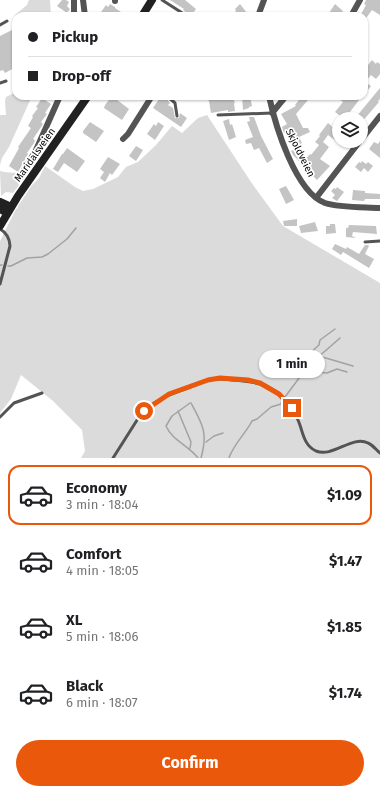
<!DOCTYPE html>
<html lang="en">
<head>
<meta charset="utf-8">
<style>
  body { margin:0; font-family:"Fira Sans",sans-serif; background:#f6f6f6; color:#202124; height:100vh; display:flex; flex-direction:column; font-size:15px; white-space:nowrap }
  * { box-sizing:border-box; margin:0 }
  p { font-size:13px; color:#757577 }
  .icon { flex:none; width:22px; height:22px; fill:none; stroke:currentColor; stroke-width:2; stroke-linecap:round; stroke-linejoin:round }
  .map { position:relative; height:458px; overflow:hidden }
  .panel { display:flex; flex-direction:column; background:#fff; flex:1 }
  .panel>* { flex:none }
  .top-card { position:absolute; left:12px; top:12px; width:356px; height:88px; border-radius:12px; box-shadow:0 1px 3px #0004; display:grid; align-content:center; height:88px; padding:0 16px; background:#fff }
  .fabs { position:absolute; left:332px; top:112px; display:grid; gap:8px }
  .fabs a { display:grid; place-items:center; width:36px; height:36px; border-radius:50%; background:#fff; box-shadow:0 1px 3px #0004; font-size:20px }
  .end { position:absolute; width:18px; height:18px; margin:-9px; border:5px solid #ea580c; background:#fff; box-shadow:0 0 0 2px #fff }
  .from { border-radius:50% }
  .bubble { position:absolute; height:28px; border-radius:14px; background:#fff; box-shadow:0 1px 3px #0004; font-size:13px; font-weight:700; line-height:28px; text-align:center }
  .top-card b { display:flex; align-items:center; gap:14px; height:38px; font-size:15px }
  .top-card b+b { border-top:1px solid #e0e0e0 }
  .top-card i { width:10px; height:10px; background:#202124 }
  ul { padding:7px 0 0; list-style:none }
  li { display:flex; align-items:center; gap:12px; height:60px; margin:0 8px 6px; padding:0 8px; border:2px solid transparent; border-radius:12px }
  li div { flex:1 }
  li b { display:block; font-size:15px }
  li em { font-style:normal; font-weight:700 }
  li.on { border-color:#ea580c }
  li>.icon { width:36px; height:36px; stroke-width:1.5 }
  .primary-button { display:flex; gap:8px; margin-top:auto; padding:8px 16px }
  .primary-button a { flex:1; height:46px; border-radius:24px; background:#ea580c; color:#fff; font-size:16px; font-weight:700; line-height:46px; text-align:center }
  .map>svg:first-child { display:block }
  .green { fill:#dbdbdb }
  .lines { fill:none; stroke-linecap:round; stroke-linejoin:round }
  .stream { stroke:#a2a2a2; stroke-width:1.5 }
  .building { fill:#c4c4c4 }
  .lane { stroke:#545454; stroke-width:3 }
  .street { stroke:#545454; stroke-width:6 }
  .secondary { stroke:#212121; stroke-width:8 }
  .route { stroke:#ea580c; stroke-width:5 }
  .labels { text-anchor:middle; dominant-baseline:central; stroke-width:3.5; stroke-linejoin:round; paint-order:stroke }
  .street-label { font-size:10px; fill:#000; stroke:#fff }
</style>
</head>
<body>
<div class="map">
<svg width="380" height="458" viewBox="0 0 380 458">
  <rect width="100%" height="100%" fill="#fff"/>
  <path class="green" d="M29,0H50L51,16H16V17L15,15L27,5Z
    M16,91V96H32L9,147L2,158L0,165V115H6L5,101L6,97L14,93Z
    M207,115L251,182L283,226L380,283V458H81L85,451L82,430L53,401L21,375L11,399L0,413V241L16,209L18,208V206L32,185L39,178L45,166L75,187L83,191L93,189L118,177L126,167L138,162L156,145L172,126L182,133L198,118Z
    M0,171C8,174 18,171 26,175L22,181L20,180L18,184L19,185L13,193L6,192L1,196Z"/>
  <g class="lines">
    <path class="stream" d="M0,265H2
      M8,266H11L27,258L42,257L48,254L67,239L76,228
      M307,356L319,345L320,340L335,329
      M319,356L353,366
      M304,371L327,373L337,369L347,372
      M285,397L308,366L340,338
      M190,403L172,416L166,426C172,440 189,446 198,458
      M191,403C203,425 208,433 201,458
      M178,411L191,442L190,448
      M206,442L214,436L223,433
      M229,458C233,445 246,433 252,421L257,419L271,407L281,404L282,400"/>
  </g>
  <path class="building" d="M62,0H66L69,2L67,6L70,9L67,13L57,6Z
    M170,0H185L196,9L191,16L183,10L184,9Z
    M366,0H380V15L372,10L364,21V16H360L366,5L364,4Z
    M110,4L115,7V8L127,16H108L101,12L106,5L108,7Z
    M240,4L247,13L243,16H231L236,11L235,9Z
    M335,4L343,11L340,16H334L329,13Z
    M16,28V67L5,73L3,70L0,71V36Z
    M372,60L376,64L377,62L380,64V74L376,79L371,75L365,82L371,86L364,95V70Z
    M380,88V99L378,101L379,102L361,123V119H344L335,112L343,102L335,96H355L359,100L350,112L356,117Z
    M112,96L129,109L122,120L104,108L105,105Z
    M161,96H164L170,103L168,105L173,108L175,118H179L180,113L187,118L181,127L153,108Z
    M208,96H220V98L232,96L235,103H234L235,111L228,112V110L211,113L209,101L207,99Z
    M242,96H250L252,106L249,107V108L243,110Z
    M302,96L308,100L296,114L303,128H308L310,132L299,137L302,143L298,145L299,147L295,148L291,139L294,137L291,129L284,133L282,127L287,124L281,114L296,106L295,105Z
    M42,98L51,104L45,113L47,114L41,122L43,124L33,139L35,140L34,143L27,153L28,154L18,172L9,166L19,148L18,147L31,128L28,126L33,117L32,116L38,108L36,107Z
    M249,117H254L261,136L273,159L267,163L259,148L254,150L251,143L246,144L245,140L253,137L247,122L250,121Z
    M229,119L230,125L232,124L236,137L229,140L223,121Z
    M90,122L104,131L96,142L83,133V131Z
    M158,122L164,126L155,140L147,134L154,124L156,126Z
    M328,123L335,129L339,124V143L328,135L323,142L329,147L320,159L330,166L317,180L307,170L311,166L304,161L310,154L311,155L319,145L315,142L320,136L319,135Z
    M380,141V158L369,149L374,142L378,144Z
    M136,146L143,150L136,161L129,156Z
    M67,148L85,161L77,172L64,163L58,172L53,169L62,154H63Z
    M297,148L304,157L299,161L293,155L291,151Z
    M108,157L120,164L112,175L110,173L105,182L100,178L104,172L100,169Z
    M362,161L366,164L368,162L373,166L368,172L364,168L361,172L355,167L359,162L361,163Z
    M286,186L294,200L286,204L279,189Z
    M337,187L344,192L337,201L332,198L335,195L331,191L334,188L336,189Z
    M353,190L365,191V193L380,194V199H365L364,201L352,200Z
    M297,219V226H284L283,221Z
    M315,222L318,231L301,233L299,226Z
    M330,224H335L336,233L326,234V226H330Z
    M349,225L376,226L377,234L353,232L352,236L356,238L346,237V228H348Z
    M335,244L346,249L347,247L359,254L365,245H368L369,246L365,254L374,259L369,268L343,252L341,255L332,249Z"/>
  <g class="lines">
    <path class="lane" d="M162,0L187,16
      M0,25L7,21
      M0,83L6,81
      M167,96L175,103L177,116
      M218,115L272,113
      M0,229C6,232 10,239 10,246L0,284
      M365,242L380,241
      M0,417L14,403L42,393
      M113,458L139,417C151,401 170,394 188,388C195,386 201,382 208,380C216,378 224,379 232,380C252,381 271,384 285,400C290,406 295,412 298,420C303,431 303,445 316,451C333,458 352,435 368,443C373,445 376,450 380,453"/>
    <path class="street" d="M83,0L85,16
      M115,1V0
      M74,16V0
      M258,16L264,0
      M351,16L360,0
      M269,96C275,124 295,192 325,203C340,208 364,207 380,208
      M272,113L286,96
      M123,139L128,134L152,96
      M361,140L380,116
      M22,173L36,150L60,96
      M316,198L360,141"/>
    <path class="secondary" d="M142,16L152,0
      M0,202L11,207
      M0,209L7,213
      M0,226L18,196L88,96"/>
  </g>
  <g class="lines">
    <path class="route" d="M144,411L169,394L208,380L220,378L248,380L260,383L279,394L292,408"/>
  </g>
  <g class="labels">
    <g class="street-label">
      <text transform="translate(300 153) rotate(63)">Skjoldveien</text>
      <text transform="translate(35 155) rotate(-55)">Maridalsveien</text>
    </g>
  </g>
</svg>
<div class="fabs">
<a><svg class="icon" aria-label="layers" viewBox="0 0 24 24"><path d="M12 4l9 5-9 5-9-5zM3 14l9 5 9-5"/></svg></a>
</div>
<i class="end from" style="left:144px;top:411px"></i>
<i class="end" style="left:292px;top:408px"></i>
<div class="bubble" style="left:259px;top:350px;width:66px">1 min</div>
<div class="top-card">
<b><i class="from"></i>Pickup</b>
<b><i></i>Drop-off</b>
</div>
</div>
<section class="panel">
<ul>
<li class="on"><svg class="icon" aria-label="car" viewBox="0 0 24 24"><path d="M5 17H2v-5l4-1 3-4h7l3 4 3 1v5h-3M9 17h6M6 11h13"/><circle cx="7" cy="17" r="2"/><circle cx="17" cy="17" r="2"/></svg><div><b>Economy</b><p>3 min · 18:04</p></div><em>$1.09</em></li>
<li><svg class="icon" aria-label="car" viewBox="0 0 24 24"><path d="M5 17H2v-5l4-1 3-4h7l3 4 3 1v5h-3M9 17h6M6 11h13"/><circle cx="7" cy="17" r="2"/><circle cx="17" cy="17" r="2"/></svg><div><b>Comfort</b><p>4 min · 18:05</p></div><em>$1.47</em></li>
<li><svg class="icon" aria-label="car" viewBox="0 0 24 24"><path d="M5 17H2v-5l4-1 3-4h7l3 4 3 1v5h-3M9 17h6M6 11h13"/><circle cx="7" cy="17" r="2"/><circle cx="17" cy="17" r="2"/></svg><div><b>XL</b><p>5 min · 18:06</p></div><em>$1.85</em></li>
<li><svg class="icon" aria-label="car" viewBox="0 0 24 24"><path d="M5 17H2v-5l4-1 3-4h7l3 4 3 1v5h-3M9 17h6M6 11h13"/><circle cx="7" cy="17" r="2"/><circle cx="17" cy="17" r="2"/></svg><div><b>Black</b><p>6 min · 18:07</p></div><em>$1.74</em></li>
</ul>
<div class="primary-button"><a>Confirm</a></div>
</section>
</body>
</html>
